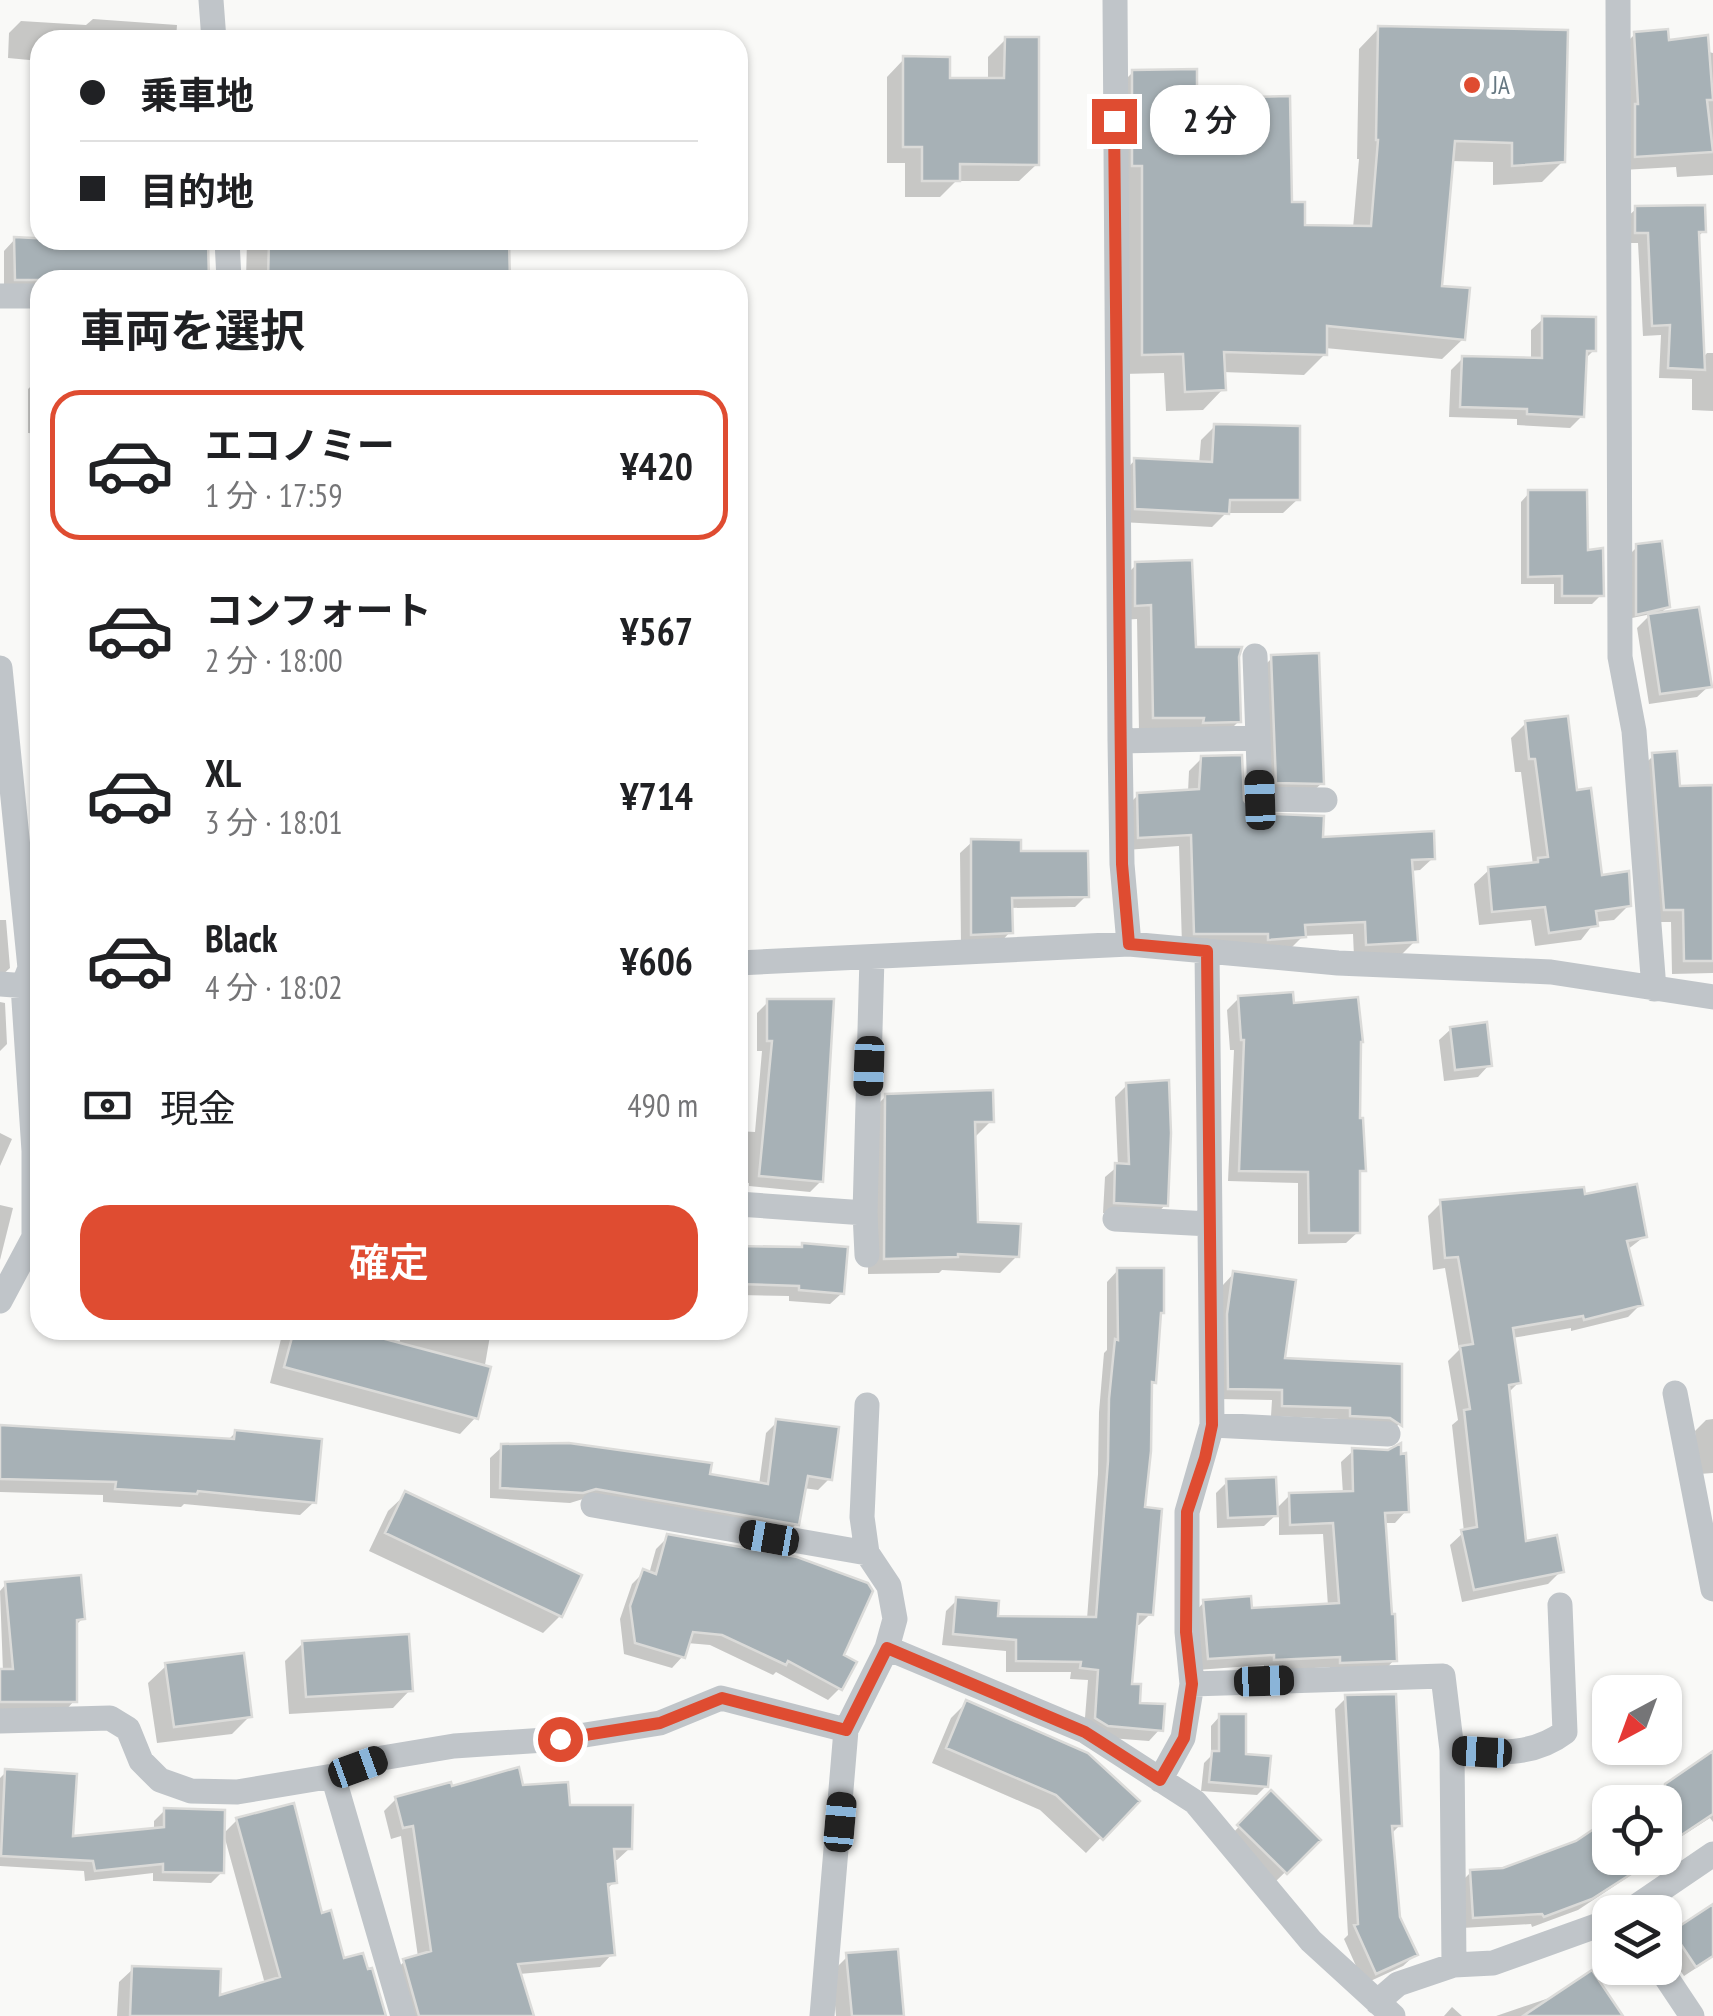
<!DOCTYPE html>
<html lang="ja">
<head>
<meta charset="utf-8">
<style>
  body { margin:0; font-family:"PT Sans Narrow","Noto Sans JP",sans-serif; background:#f2f2f2; color:#202124; height:100vh; display:flex; flex-direction:column; font-size:38px; white-space:nowrap }
  * { box-sizing:border-box; margin:0 }
  p { font-size:32px; color:#757577 }
  .icon { flex:none; width:55px; height:55px; fill:none; stroke:currentColor; stroke-width:2; stroke-linecap:round; stroke-linejoin:round }
  .map { position:relative; flex:1; overflow:hidden }
  .drawer { position:absolute; left:30px; top:270px; width:718px; height:1070px; display:flex; flex-direction:column; background:#fff; border-radius:30px; box-shadow:0 2px 8px #0004 }
  .drawer>* { flex:none }
  .banner { position:absolute; left:30px; top:30px; width:718px; height:220px; border-radius:30px; box-shadow:0 2px 8px #0004; display:grid; align-content:center; height:220px; padding:0 50px; background:#fff }
  .needle { width:65px; rotate:221deg }
  .tools { position:absolute; left:1592px; top:1675px; display:grid; gap:20px }
  .tools a { display:grid; place-items:center; width:90px; height:90px; border-radius:20px; background:#fff; box-shadow:0 2px 8px #0004; font-size:50px }
  .end { position:absolute; width:45px; height:45px; margin:-22px; border:12px solid #df4c31; background:#fff; box-shadow:0 0 0 5px #fff }
  .from { border-radius:50% }
  .bubble { position:absolute; height:70px; border-radius:30px; background:#fff; box-shadow:0 2px 8px #0004; font-size:32px; font-weight:600; line-height:70px; text-align:center }
  .car { position:absolute; width:30px; height:60px; margin:-30px -15px; border-radius:12px; box-shadow:0 0 8px 2px #0007; background:linear-gradient(#222 24%,#8ab4d8 0 40%,#222 0 76%,#8ab4d8 0 86%,#222 0) }
  .banner b { display:flex; align-items:center; gap:35px; height:95px; font-size:38px }
  .banner b+b { border-top:2px solid #e0e0e0 }
  .banner i { width:25px; height:25px; background:#202124 }
  ul { padding:0; list-style:none }
  li { display:flex; align-items:center; gap:30px; height:150px; margin:0 20px 15px; padding:0 30px; border:5px solid transparent; border-radius:30px }
  li div { flex:1 }
  li b { display:block; font-size:38px }
  li em { font-style:normal; font-weight:600 }
  li.selected { border-color:#df4c31 }
  li>.icon { width:90px; height:90px; stroke-width:1.5 }
  h2 { padding:0 50px; font-size:45px; line-height:120px }
  .pay { display:flex; align-items:center; gap:25px; height:110px; padding:0 50px; font-size:38px }
  .pay p { margin-inline-start:auto }
  .button { display:flex; gap:20px; margin-top:auto; padding:20px 50px }
  .button a { flex:1; height:115px; border-radius:30px; background:#df4c31; color:#fff; font-size:40px; font-weight:600; line-height:115px; text-align:center }
  .map>svg:first-child { display:block }
  .shadow { fill:#0003 }
  .building { fill:#a7b1b6; stroke:#dbdbd9; stroke-width:2.5 }
  .lines { fill:none; stroke-linecap:round; stroke-linejoin:round }
  .minor { stroke:#c0c5c9; stroke-width:25 }
  .route { stroke:#df4c31; stroke-width:12 }
  .poi-dot { fill:#df4c31; stroke:#fff; stroke-width:4 }
  .labels { text-anchor:middle; dominant-baseline:central; stroke-width:10; stroke-linejoin:round; paint-order:stroke }
  .poi-label { font-size:25px; fill:#657781; stroke:#fff; text-anchor:start }
</style>
</head>
<body>
<div class="map">
<svg width="1713" height="2016" viewBox="0 0 1713 2016">
  <rect width="100%" height="100%" fill="#f9f9f7"/>
  <path class="shadow" d="M93,19L177,25L176,40H40V61L8,58L9,33L21,21L86,25Z
    M1379,28L1563,161L1542,182L1493,185V162L1450,161L1439,288L1463,339L1442,359L1325,348V354L1304,375L1222,372L1223,389L1203,410L1166,411L1164,373L1123,374L1112,93L1133,72L1195,100L1290,205L1302,227L1353,228L1359,159H1357L1359,49Z
    M1635,34L1713,53V175L1677,177L1676,167L1622,170L1621,48Z
    M1006,39L1037,164L1019,181H956L940,197H905V163H887V77L904,59L948,80L988,81V57Z
    M1636,209L1704,231L1696,238L1702,359L1707,353H1713V411L1692,410V379L1659,378L1661,335L1643,336L1638,243H1625V219Z
    M15,239L40,280V298L4,290V251Z
    M247,240H506L507,280H246Z
    M1543,319L1594,350L1584,360L1582,416L1570,428L1517,425V419L1449,417L1451,370L1463,358L1531,361V330Z
    M40,378V434L28,433V389Z
    M1215,426L1298,499L1283,513H1226L1212,527L1121,522V475L1135,460L1199,464L1201,440Z
    M1529,493L1586,553L1601,595L1592,604H1554V584H1521V502Z
    M1637,547L1667,607L1659,615L1709,686L1697,697L1649,704L1637,628L1651,614L1632,618V552Z
    M1136,565L1239,721L1224,736L1139,732L1137,619L1121,620V580Z
    M1272,658L1322,783L1310,794L1265,793L1261,669Z
    M40,715V743H39L35,719Z
    M1526,723L1600,877L1629,905L1614,920L1595,922L1581,940L1535,946L1531,920L1479,925L1474,884L1489,870L1533,865L1521,772H1515L1511,738Z
    M1653,756L1678,788H1713V973L1672,974L1671,922H1652L1640,769Z
    M1202,758L1251,816L1321,840L1433,858L1420,870L1410,871L1415,941L1402,954L1354,957L1353,934L1303,936L1290,949L1182,945L1179,846L1126,850L1125,808L1138,795L1188,792L1189,771Z
    M972,842L1018,854L1086,896L1075,907L1009,908L1010,932L999,944L961,946L960,853Z
    M0,920H6L10,968L0,977Z
    M1239,998L1358,1121L1363,1170L1358,1175V1232L1346,1243L1298,1244V1183L1228,1181L1234,1050H1230L1227,1010Z
    M0,1002L5,1003L7,1044L0,1051Z
    M768,1002L821,1181L810,1192L749,1186V1183L738,1182V1131L755,1132L762,1051H757V1013Z
    M1451,1029L1489,1065L1478,1077L1444,1081L1439,1040Z
    M1127,1085L1166,1204L1155,1216L1103,1213L1105,1177L1118,1166L1115,1097Z
    M886,1096L991,1121L973,1139L976,1225L1017,1256L1000,1273L942,1270L939,1273L868,1274L869,1113Z
    M0,1133L12,1139L0,1166Z
    M1583,1197L1645,1236L1627,1250L1641,1304L1628,1317L1571,1331V1328L1512,1338L1519,1382L1507,1394L1524,1543L1561,1571L1548,1584L1462,1602L1450,1545L1464,1532L1452,1425L1458,1420L1448,1361L1459,1350L1445,1268L1433,1270L1428,1216L1441,1203Z
    M0,1205L13,1208L0,1260Z
    M738,1248L800,1249L842,1293L830,1304L789,1301V1296L738,1295Z
    M1118,1270L1162,1312L1158,1316L1154,1382L1149,1386L1142,1510L1150,1614L1139,1625H1134L1129,1686L1137,1705L1160,1729L1149,1741L1096,1737L1084,1730L1088,1680L1070,1679L1071,1672H1006V1651L942,1645L946,1611L957,1600L995,1619H1087L1098,1474L1099,1412L1104,1353L1107,1350V1282Z
    M1234,1273L1282,1361L1400,1367L1399,1424L1388,1435L1340,1426L1339,1419L1271,1416L1272,1400L1217,1399L1223,1285Z
    M287,1330H341L399,1345L402,1330H491L476,1417L460,1434L270,1383L282,1335Z
    M1713,1419V1473L1699,1474L1695,1431L1706,1420Z
    M777,1422L830,1478L818,1490L803,1488L797,1523L785,1535L583,1499L570,1503L490,1498V1458L502,1447L759,1485L766,1433Z
    M0,1427L227,1441L236,1432L314,1502L300,1515L184,1504L181,1507L103,1502V1495L0,1492Z
    M1353,1451L1398,1456L1406,1511L1395,1523H1383L1394,1660L1383,1672L1330,1673V1667L1264,1671V1665L1197,1670L1193,1614L1204,1602L1250,1610L1328,1606L1323,1534L1279,1535V1512L1264,1526L1217,1528L1216,1493L1227,1482L1275,1510L1290,1495L1343,1494L1341,1462Z
    M406,1494L560,1616L543,1633L369,1551L388,1511Z
    M668,1537L841,1656L840,1688L828,1700L776,1672L773,1675L710,1645L687,1643L683,1656L672,1668L624,1654L620,1619L632,1584L644,1572L649,1574L656,1549Z
    M6,1584L83,1618L75,1626L74,1701L64,1712H0V1672H3L0,1591Z
    M303,1643L410,1690L393,1708L289,1714L285,1661Z
    M166,1666L250,1716L232,1734L157,1743L148,1683Z
    M1346,1698L1400,1825L1390,1835L1398,1918L1415,1955L1403,1966L1364,1984L1344,1939L1348,1935L1335,1709Z
    M966,1703L1136,1801L1086,1853L1040,1810L932,1763L951,1718Z
    M1220,1716L1266,1786L1257,1795L1201,1791L1204,1763L1211,1756V1726Z
    M1713,1754V1822L1710,1818L1665,1847V1802H1639Z
    M6,1772L71,1838L154,1830V1821L165,1810L222,1835L237,1820L320,1916L343,1962L383,2016H117L119,1982L133,1969L218,1998L265,1984L224,1835L222,1872L211,1883L153,1881V1873L85,1881L84,1871L0,1866V1778Z
    M522,1788L567,1807L630,1848L617,1860H612L614,1882L606,1890L612,1954L600,1967L519,1974L531,2016H405L392,1973L405,1961L418,1957L401,1836L391,1839L384,1811L396,1799L451,1789Z
    M1271,1794L1318,1840L1274,1883L1228,1838Z
    M1610,1822V1858H1649L1631,1875L1578,1910L1532,1927L1531,1924L1462,1928L1459,1884L1471,1872L1503,1870L1577,1844Z
    M1713,1907V1957L1684,1976L1665,1948V1941Z
    M848,1956L901,2016H836L832,1972Z
    M1558,1995L1619,2016H1496Z
    M1452,2007L1462,2016H1444Z"/>
  <path class="building" d="M1378,26L1568,30L1565,162L1512,166V143L1455,141L1442,286L1470,288L1465,340L1327,326V355L1224,352L1226,390L1185,392L1183,354L1142,355V166H1132V70L1197,69V98L1290,96L1292,202H1305V225L1371,226L1378,140H1376Z
    M1668,29L1669,40L1708,35L1713,100H1707L1713,152L1635,157V104H1638L1634,32Z
    M1005,37H1039V165L960,164V181H922V147H903V56L950,57V78H1004Z
    M1705,205L1706,232H1699L1705,370L1668,368L1670,325L1652,326L1648,233H1635V206Z
    M14,237L72,240V243L208,241L209,280H15Z
    M269,240H509L510,280H268Z
    M1542,316L1596,317V351H1587L1584,417L1527,414V409L1460,407L1462,356L1542,358Z
    M1214,424L1300,426V500H1230L1229,514L1135,509L1134,458L1212,462Z
    M1528,490H1587L1588,550L1603,548L1604,596H1562V576L1528,577Z
    M1662,541L1670,607L1636,615V544Z
    M1192,560L1196,647H1242L1239,657L1241,722L1203,723L1204,718H1153L1151,605L1135,606V562Z
    M1699,607L1712,687L1660,694L1648,614Z
    M1319,653L1324,784L1276,783L1271,655Z
    M1568,716L1577,790L1591,788L1602,875L1629,871L1631,906L1596,911L1598,926L1549,933L1545,907L1492,912L1488,867L1538,862V858L1548,857L1535,759H1529L1525,721Z
    M1677,751L1680,786L1713,785V961H1684L1683,910H1664L1652,753Z
    M1242,755L1244,800L1253,813L1324,816L1323,837L1434,831L1435,859L1412,860L1418,942L1366,945L1365,922L1305,925L1306,937L1268,940V934H1194L1191,835L1138,838L1137,793L1199,789L1201,756Z
    M971,839L1021,840V851H1088L1089,897L1012,898L1013,933L971,935Z
    M1293,992L1294,1003L1358,997L1363,1042H1361L1360,1118H1363L1366,1171H1360V1233H1309L1308,1172L1239,1171L1244,1040H1241L1238,996Z
    M767,999H834L823,1182L759,1176L772,1041H767Z
    M1487,1022L1492,1066L1455,1070L1450,1027Z
    M1169,1080L1171,1133L1168,1206L1114,1203L1115,1163L1129,1164L1126,1083Z
    M993,1090L994,1122H975L978,1222L1021,1224L1019,1257L958,1254V1257L884,1259L885,1094Z
    M1637,1184L1647,1237L1627,1241L1643,1305L1584,1320L1583,1316L1513,1328L1521,1383L1509,1385L1526,1541L1557,1535L1564,1572L1474,1590L1461,1530L1477,1527L1464,1410L1470,1409L1460,1346L1473,1344L1458,1257L1445,1258L1440,1200L1584,1187L1585,1194Z
    M802,1243L848,1247L844,1294L799,1290V1286L738,1284V1246L802,1247Z
    M1117,1268H1164V1313H1161L1156,1383L1152,1382L1151,1451L1145,1507L1162,1509L1153,1615L1138,1614L1132,1684H1141L1140,1703L1165,1704L1163,1731L1108,1726L1095,1718L1098,1670L1080,1668L1081,1662L1016,1661V1640L953,1634L956,1597L999,1601L998,1616L1096,1617L1108,1461L1109,1399L1115,1339L1118,1340Z
    M1233,1271L1296,1280L1285,1358L1402,1364V1426L1390,1418L1350,1416V1408L1282,1406V1390L1228,1389L1227,1314Z
    M294,1330H351L491,1367L478,1419L284,1367Z
    M776,1419L839,1427L832,1480L808,1476L799,1525L596,1489L583,1493L500,1488L501,1444L569,1443L712,1463L710,1474L768,1484Z
    M0,1425L234,1439L235,1430L322,1439L316,1503L198,1491L197,1494L115,1489L116,1482L0,1479Z
    M1401,1443V1454L1406,1453L1409,1512L1385,1513L1392,1614H1395L1397,1661L1340,1663V1657L1274,1660V1655L1208,1659L1203,1600L1251,1596L1252,1608L1339,1603L1333,1523L1290,1525L1289,1493L1353,1491L1352,1448L1388,1450Z
    M1276,1477L1278,1516L1228,1518L1226,1479Z
    M405,1491L582,1575L562,1617L385,1533Z
    M667,1534L797,1557L868,1583L873,1591L844,1655L857,1662L842,1690L788,1661L786,1665L722,1635L693,1632L685,1658L635,1643L630,1606L643,1569L656,1574Z
    M81,1575L85,1619L77,1620V1702H0V1669H13L5,1582Z
    M409,1634L413,1691L306,1697L302,1641Z
    M244,1653L252,1717L174,1727L165,1663Z
    M1396,1694L1402,1826H1392L1400,1917L1418,1955L1376,1974L1354,1925L1358,1924L1345,1695Z
    M966,1700L1088,1753L1140,1801L1103,1840L1056,1795L946,1748Z
    M1219,1714H1246V1754L1271,1756L1268,1787L1209,1782L1212,1751H1219Z
    M1713,1751V1814L1665,1846V1784Z
    M519,1767L523,1785L568,1782L570,1805H633L632,1849H614L617,1883L608,1884L615,1955L518,1964L534,2016H419L403,1959L431,1951L413,1826L403,1828L395,1797L451,1782L452,1786Z
    M5,1769L77,1774L73,1836L164,1827V1808L225,1810L224,1873L163,1872V1864L95,1871L93,1861L1,1856Z
    M1271,1790L1321,1840L1287,1874L1237,1825Z
    M294,1803L322,1913L331,1910L344,1958L363,1953L368,1969L372,1968L386,2016H130L132,1966L221,1969L220,1995L280,1977L236,1818Z
    M1610,1818V1858H1656L1592,1899L1544,1917L1542,1914L1473,1918L1470,1870L1503,1868L1576,1841Z
    M1713,1904V1956L1696,1967L1672,1931Z
    M898,1949L904,2016H852L846,1953Z
    M1592,1970L1623,2016H1523Z"/>
  <g class="lines">
    <path class="minor" d="M211,0L214,40
      M1115,0L1120,741L1122,864L1129,944
      M1618,0L1620,657L1634,731L1654,989
      M227,240L229,280
      M0,296H40
      M1255,656L1258,738
      M0,668L30,968L23,986L34,1151V1237L0,1301
      M1120,741L1258,738L1260,799L1325,800
      M1207,951L1210,1224
      M738,963L1129,944L1338,963L1551,972L1713,997
      M0,984L40,987
      M738,1204L865,1213L872,957
      M865,1213L867,1255
      M1115,1219L1210,1224L1212,1425
      M1675,1393L1713,1589
      M867,1405L862,1517L867,1553L889,1586L895,1619L887,1648
      M593,1505L867,1553
      M1192,1684L1187,1632V1512L1212,1425L1388,1434
      M0,1721L110,1718L128,1729L141,1761L160,1780L191,1791L237,1792L333,1776L382,1758L454,1746L560,1739L660,1723L721,1698L846,1730
      M333,1776L403,2016
      M1160,1780L1183,1738L1192,1684L1443,1676L1452,1750
      M1628,1912L1713,1854
      M1454,1965L1452,1750C1493,1752 1531,1758 1565,1732L1560,1605
      M1660,1968L1692,2016
      M1377,2002L1398,1984L1454,1965L1493,1963L1610,1921
      M822,2016L846,1730L887,1648L1085,1731L1195,1802L1311,1941L1393,2016"/>
  </g>
  <g class="lines">
    <path class="route" d="M560,1739L660,1723L722,1698L846,1730L887,1648L1085,1732L1160,1780L1184,1738L1192,1684L1186,1632L1187,1512L1205,1458L1212,1425L1207,951L1129,944L1122,864L1114,121"/>
  </g>
  <circle class="poi-dot" cx="1472" cy="85" r="10"/>
  <g class="labels">
    <g class="poi-label">
      <text x="1492" y="85">JA</text>
    </g>
  </g>
</svg>
<div class="tools">
<a><svg class="needle" viewBox="-14 -14 28 28"><path d="M0-13l5 13h-10z" fill="#e53935"/><path d="M0 13l5-13h-10z" fill="#757577"/></svg></a>
<a><svg class="icon" aria-label="locate" viewBox="0 0 24 24"><circle cx="12" cy="12" r="6"/><path d="M12 2v4M12 18v4M2 12h4M18 12h4"/></svg></a>
<a><svg class="icon" aria-label="layers" viewBox="0 0 24 24"><path d="M12 4l9 5-9 5-9-5zM3 14l9 5 9-5"/></svg></a>
</div>
<i class="end from" style="left:560px;top:1739px"></i>
<i class="end" style="left:1114px;top:121px"></i>
<div class="bubble" style="left:1150px;top:85px;width:120px">2 分</div>
<i class="car" style="left:1260px;top:800px;rotate:358deg"></i>
<i class="car" style="left:869px;top:1066px;rotate:182deg"></i>
<i class="car" style="left:769px;top:1538px;rotate:280deg"></i>
<i class="car" style="left:1264px;top:1681px;rotate:88deg"></i>
<i class="car" style="left:1482px;top:1752px;rotate:273deg"></i>
<i class="car" style="left:358px;top:1767px;rotate:70deg"></i>
<i class="car" style="left:840px;top:1822px;rotate:5deg"></i>
<div class="banner">
<b><i class="from"></i>乗車地</b>
<b><i></i>目的地</b>
</div>
<section class="drawer">
<h2>車両を選択</h2>
<ul>
<li class="selected"><svg class="icon" aria-label="car" viewBox="0 0 24 24"><path d="M5 17H2v-5l4-1 3-4h7l3 4 3 1v5h-3M9 17h6M6 11h13"/><circle cx="7" cy="17" r="2"/><circle cx="17" cy="17" r="2"/></svg><div><b>エコノミー</b><p>1 分 · 17:59</p></div><em>¥420</em></li>
<li><svg class="icon" aria-label="car" viewBox="0 0 24 24"><path d="M5 17H2v-5l4-1 3-4h7l3 4 3 1v5h-3M9 17h6M6 11h13"/><circle cx="7" cy="17" r="2"/><circle cx="17" cy="17" r="2"/></svg><div><b>コンフォート</b><p>2 分 · 18:00</p></div><em>¥567</em></li>
<li><svg class="icon" aria-label="car" viewBox="0 0 24 24"><path d="M5 17H2v-5l4-1 3-4h7l3 4 3 1v5h-3M9 17h6M6 11h13"/><circle cx="7" cy="17" r="2"/><circle cx="17" cy="17" r="2"/></svg><div><b>XL</b><p>3 分 · 18:01</p></div><em>¥714</em></li>
<li><svg class="icon" aria-label="car" viewBox="0 0 24 24"><path d="M5 17H2v-5l4-1 3-4h7l3 4 3 1v5h-3M9 17h6M6 11h13"/><circle cx="7" cy="17" r="2"/><circle cx="17" cy="17" r="2"/></svg><div><b>Black</b><p>4 分 · 18:02</p></div><em>¥606</em></li>
</ul>
<div class="pay"><svg class="icon" aria-label="cash" viewBox="0 0 24 24"><path d="M3 7h18v10H3z"/><circle cx="12" cy="12" r="2"/></svg>現金<p>490 m</p></div>
<div class="button"><a>確定</a></div>
</section>
</div>
</body>
</html>
